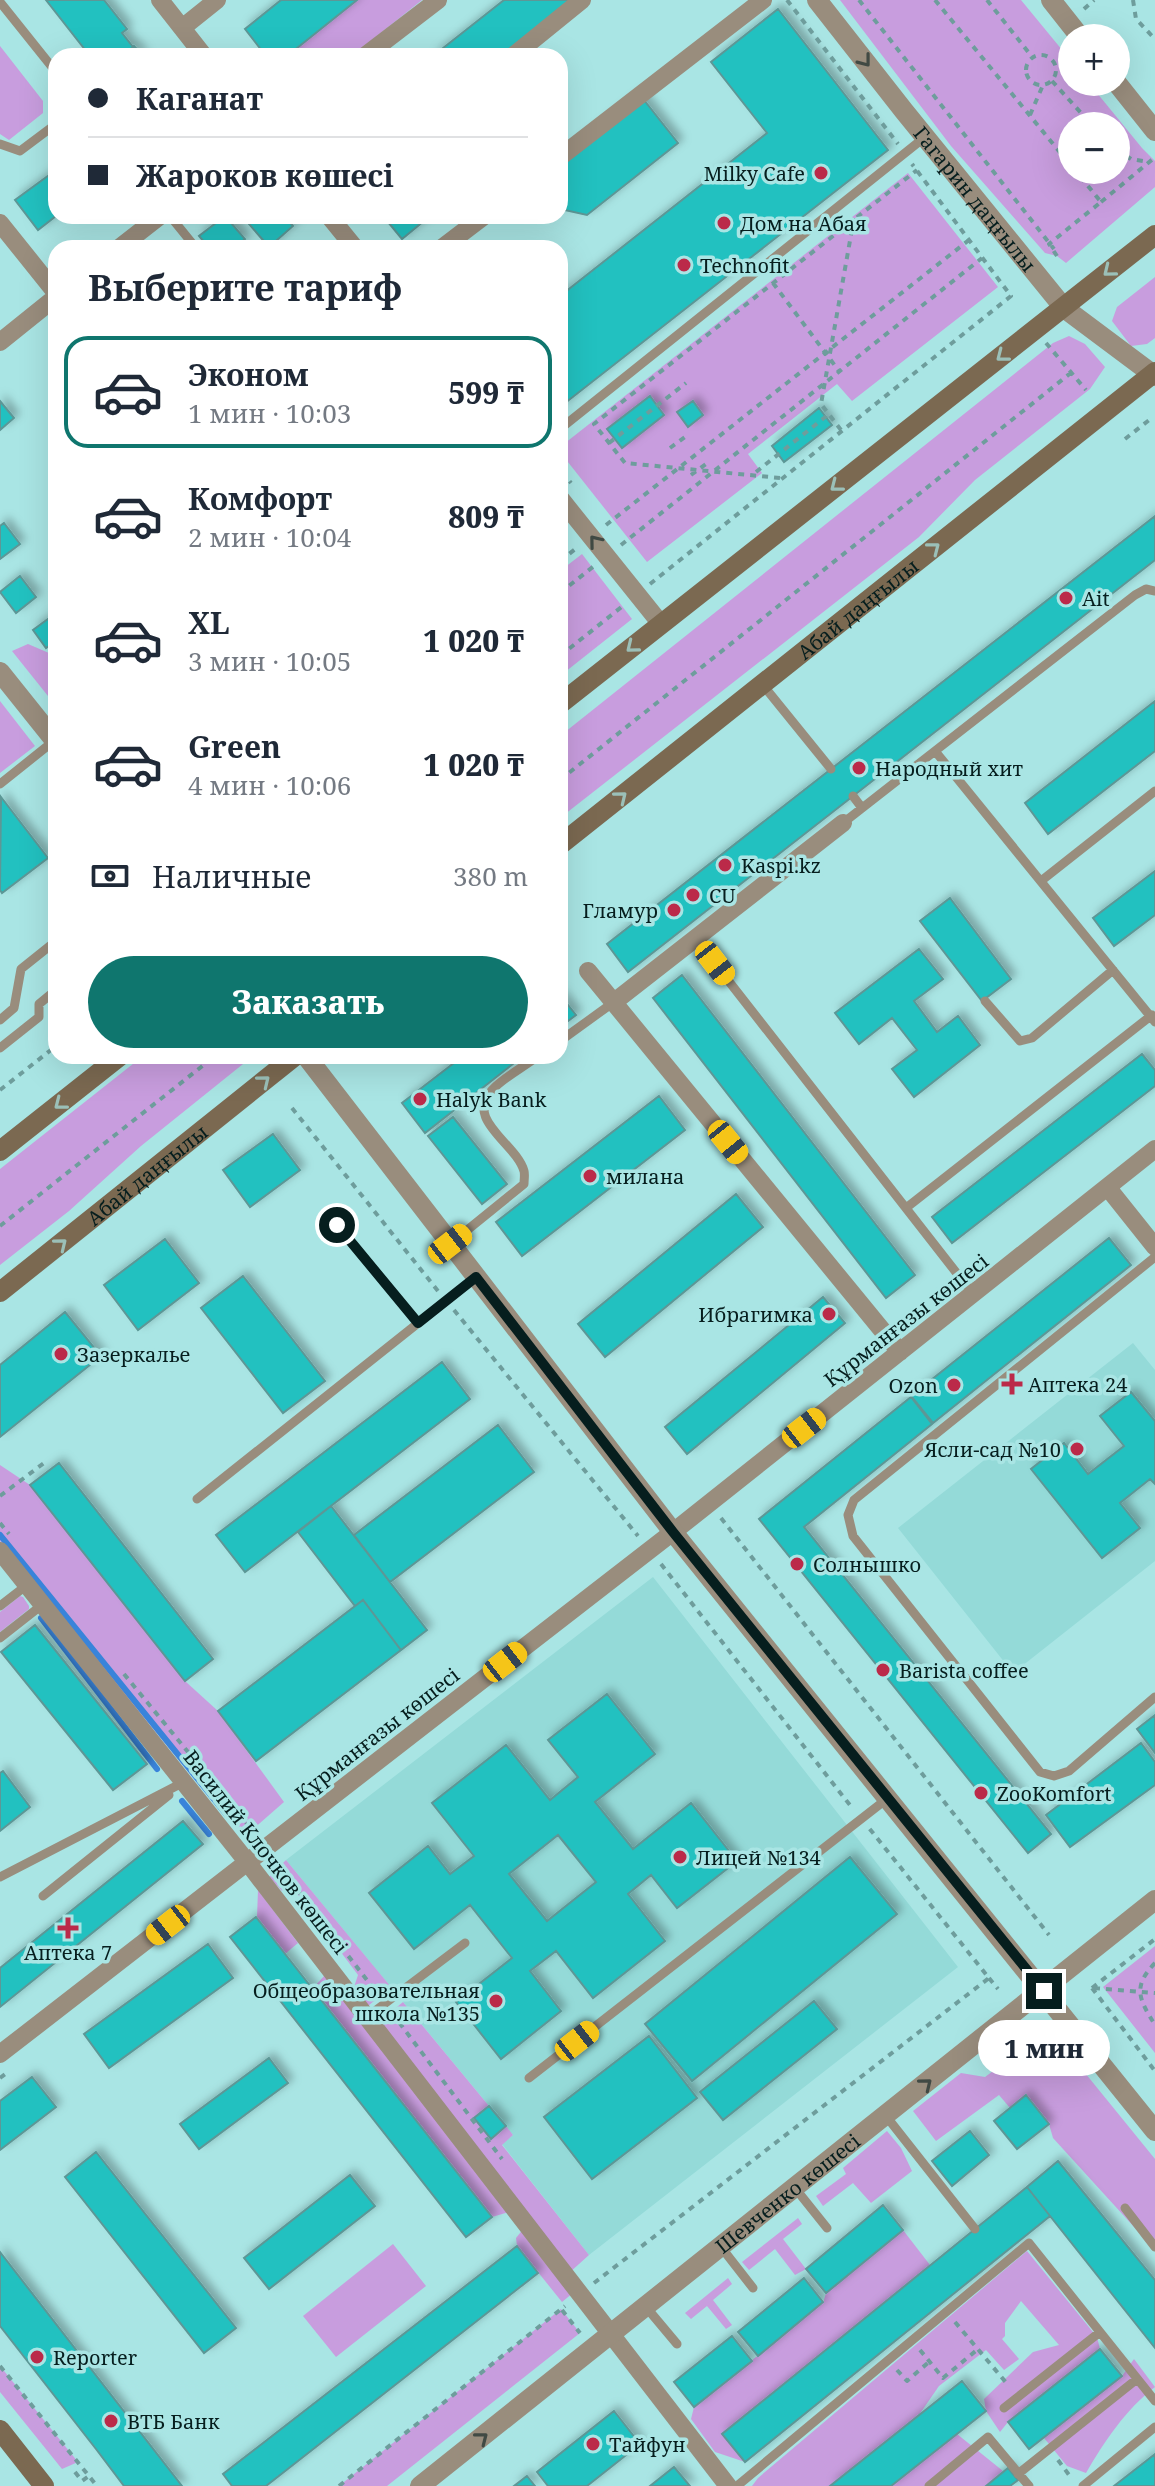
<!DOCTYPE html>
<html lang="ru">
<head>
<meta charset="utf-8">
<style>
  body { margin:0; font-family:"Noto Serif",serif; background:#f6f6f7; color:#1f2937; height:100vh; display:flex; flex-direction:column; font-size:30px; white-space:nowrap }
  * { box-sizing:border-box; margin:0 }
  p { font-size:26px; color:#747a83 }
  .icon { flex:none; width:44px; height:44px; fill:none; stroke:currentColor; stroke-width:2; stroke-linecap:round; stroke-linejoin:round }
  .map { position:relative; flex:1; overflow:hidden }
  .details { position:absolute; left:48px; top:240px; width:520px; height:824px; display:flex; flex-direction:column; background:#fff; border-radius:24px; box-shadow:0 8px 32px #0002 }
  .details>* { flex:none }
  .guide { position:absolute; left:48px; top:48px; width:520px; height:176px; border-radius:24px; box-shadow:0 8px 32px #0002; display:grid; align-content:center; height:176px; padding:0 40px; background:#fff }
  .controls { position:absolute; left:1058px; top:24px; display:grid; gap:16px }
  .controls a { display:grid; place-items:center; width:72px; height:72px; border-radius:50%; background:#fff; box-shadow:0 8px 32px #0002; font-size:40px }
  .end { position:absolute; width:36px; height:36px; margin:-18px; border:10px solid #061e1e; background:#fff; box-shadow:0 0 0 4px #fff }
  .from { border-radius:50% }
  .bubble { position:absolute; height:56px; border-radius:28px; background:#fff; box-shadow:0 8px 32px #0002; font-size:26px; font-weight:800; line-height:56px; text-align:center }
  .car { position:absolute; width:24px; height:48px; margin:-24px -12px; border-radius:10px; box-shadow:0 0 6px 2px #0007; background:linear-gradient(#f5c518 24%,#345 0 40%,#f5c518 0 76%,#345 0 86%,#f5c518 0) }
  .guide b { display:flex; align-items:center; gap:28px; height:76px; font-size:30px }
  .guide b+b { border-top:2px solid #e0e1e3 }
  .guide i { width:20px; height:20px; background:#1f2937 }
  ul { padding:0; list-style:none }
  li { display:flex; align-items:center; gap:24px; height:112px; margin:0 16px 12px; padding:0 24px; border:4px solid transparent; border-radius:24px }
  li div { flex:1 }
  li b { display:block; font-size:30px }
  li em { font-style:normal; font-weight:800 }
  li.on { border-color:#0f766e }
  li>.icon { width:72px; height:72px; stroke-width:1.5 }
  h2 { padding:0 40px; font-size:36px; line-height:96px }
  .pay { display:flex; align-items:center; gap:20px; height:88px; padding:0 40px; font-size:30px }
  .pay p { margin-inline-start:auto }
  .button { display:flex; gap:16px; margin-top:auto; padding:16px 40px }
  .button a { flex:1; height:92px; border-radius:48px; background:#0f766e; color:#fff; font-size:32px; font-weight:800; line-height:92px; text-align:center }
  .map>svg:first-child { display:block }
  .built { fill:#94dad8 }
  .green { fill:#c89dde; fill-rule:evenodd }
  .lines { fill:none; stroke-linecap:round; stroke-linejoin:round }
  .stream { stroke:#3984da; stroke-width:6 }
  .building { fill:#23c1c0; stroke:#5d9796; stroke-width:2; fill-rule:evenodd; filter:url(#shadow) }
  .path { stroke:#6e9d9c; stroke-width:4; stroke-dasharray:6 6; stroke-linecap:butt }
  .service { stroke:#998d7d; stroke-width:9 }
  .minor { stroke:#998d7d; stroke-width:18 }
  .tertiary { stroke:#998d7d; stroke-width:20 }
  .secondary { stroke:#7b6951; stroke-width:20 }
  .oneway { stroke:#414a44 }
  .oneway2 { stroke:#9bc0b8 }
  .route { stroke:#061e1e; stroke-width:10 }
  .poi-dot { fill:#bb2a49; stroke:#a9e5e4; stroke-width:3 }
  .labels { text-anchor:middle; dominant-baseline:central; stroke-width:7; stroke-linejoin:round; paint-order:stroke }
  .poi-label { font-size:20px; fill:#061e1e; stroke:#a9e5e4; text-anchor:start }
  .street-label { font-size:20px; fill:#061e1e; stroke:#a9e5e4 }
</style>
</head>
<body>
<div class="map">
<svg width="1155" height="2486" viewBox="0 0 1155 2486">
  <defs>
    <filter id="shadow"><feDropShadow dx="5" dy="-5" stdDeviation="4" flood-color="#0004"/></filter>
  </defs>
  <rect width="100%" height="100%" fill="#a9e5e4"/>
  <path class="built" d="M1133,1343L1155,1370V1561L1013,1673L898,1528Z
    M653,1577L958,1967L589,2255L502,2144L513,2135L286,1860Z"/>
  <path class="green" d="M357,0H422L352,56H287Z
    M840,0H1021L1072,62V82H1088L1142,148L1155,161V187L1066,263L1057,256L1045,253L951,146ZM1072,126H1116V170H1072Z
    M0,46L43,101V113L9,140L0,134Z
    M908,173L998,287L852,401L837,384L748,454L762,473L647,562L560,452V447Z
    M1155,277V338L1147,344L1131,346L1112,321L1117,307Z
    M1069,336L1085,344L1105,367L1090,389L975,480L919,537L560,818V736L1053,343Z
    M582,554L632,619L560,676V571Z
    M28,644L49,653L56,662V706L12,651Z
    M0,701L35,746L0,773Z
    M143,1056H253L141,1146L69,1211L0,1265V1169Z
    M0,1465L30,1485L185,1681L218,1711L284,1802L252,1830L234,1828L0,1541Z
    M20,1596L23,1597L29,1606V1609L0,1632V1612Z
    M286,1860L391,1987L368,2006L354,1987L358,1975L293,1888L282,1891L269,1877Z
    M258,1890L298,1943L285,1954L257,1917Z
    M1155,1946V2053L1103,1987Z
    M325,1975L509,2212L492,2217L313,1988Z
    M403,2002L489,2106L474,2118L491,2139L506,2126L513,2135L502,2145L589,2255L569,2273L379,2022Z
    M1047,2031L1055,2036L1155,2159V2250L1053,2138L1049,2124L1026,2096L1010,2108L999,2095L936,2141L913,2111L961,2073L985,2077Z
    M887,2131L901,2148L912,2171L871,2203L853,2183L823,2206L816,2196L846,2174L843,2168Z
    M798,2218L802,2224L783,2239L806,2269L795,2275L775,2249L749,2270L742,2262Z
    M524,2228L573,2293L562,2302L517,2246L516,2238Z
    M903,2230L930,2265L723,2433L745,2462L715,2452L691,2419L694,2407L823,2303L826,2293Z
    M393,2244L426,2286L336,2357L303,2316Z
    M1027,2251L1097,2337L1100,2349L1008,2422L1000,2432L986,2411L984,2399L1033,2352L1059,2345L1021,2301L1005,2323V2336L1002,2339L1019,2359L1004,2370L986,2350L939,2386L919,2415L830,2486H752L758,2478Z
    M728,2278L732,2284L713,2300L732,2325L726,2329L707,2306L691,2319L685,2313Z
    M561,2309L580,2333L387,2486H339Z
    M1134,2359L1155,2387C1126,2409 1104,2442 1086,2473L1067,2466L1044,2438L1122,2376Z
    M0,2366L78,2462L62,2469L0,2392Z
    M957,2434L1003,2471L986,2486H891Z"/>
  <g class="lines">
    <path class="stream" d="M0,1535L227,1815
      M41,1618L157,1769
      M182,1801L209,1834"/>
  </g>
  <path class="building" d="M46,0H104L127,29L122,33L133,47L121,56H90Z
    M281,0H357L287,56H266L245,29Z
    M504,0H572L501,56H433Z
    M778,9L888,150L560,407V296L767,133L711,62Z
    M134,46L143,56H121L133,47Z
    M640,95L678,143L587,215L560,209V157Z
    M56,170V216L38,230L15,200Z
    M225,216L245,239L233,248H209L199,236Z
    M242,216H284L293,226L269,247Z
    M383,216H430L402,239Z
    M650,396L664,415L622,448L607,429Z
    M0,401L14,418L0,430Z
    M693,401L703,415L688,427L677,412Z
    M819,408L832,425L784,462L772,446Z
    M1155,516V560L628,972L607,944Z
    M4,523L20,544L0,559V526Z
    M20,576L36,597L16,613L0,592Z
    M56,613V641L46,648L33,630Z
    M1155,701V751L1048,834L1025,803Z
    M1,797L48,858L2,893L0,890Z
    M1155,871V915L1114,946L1093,918Z
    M950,898L1011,979L982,1001L920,921Z
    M919,949L943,979L914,1001L937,1032L958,1016L980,1045L914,1097L892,1069L917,1050L892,1018L859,1044L835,1013Z
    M682,975L915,1275L886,1298L653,998Z
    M560,995L576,1015L560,1027Z
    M1142,1054L1155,1070V1086L952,1243L932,1217Z
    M463,1056H523L425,1133L402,1103Z
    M659,1096L685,1130L522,1256L496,1222Z
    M453,1117L507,1184L482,1204L428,1136Z
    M273,1134L300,1170L250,1207L223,1170Z
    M736,1194L763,1227L605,1357L578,1324Z
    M1109,1238L1131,1265L933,1423L911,1396Z
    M165,1239L199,1283L138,1330L104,1285Z
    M243,1276L325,1381L283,1413L201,1308Z
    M823,1297L845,1323L687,1454L665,1427Z
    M65,1312L101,1356L0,1437V1365Z
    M442,1362L470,1399L245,1572L216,1535Z
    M1131,1392L1155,1421V1484L1150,1479L1120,1503L1140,1528L1102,1558L1031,1469L1064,1443L1088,1474L1124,1446L1100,1416Z
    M911,1397L932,1424L804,1527L1051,1834L1028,1853L759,1519Z
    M498,1425L534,1472L390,1582L354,1535Z
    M59,1463L213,1659L185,1681L30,1485Z
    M331,1506L427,1630L401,1650L363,1600L355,1606L298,1532Z
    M363,1600L401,1650L256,1761L218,1711Z
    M35,1625L147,1764L113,1790L1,1652Z
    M607,1694L655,1754L595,1802L633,1849L691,1803L737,1861L677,1908L651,1875L628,1894L665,1941L593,1998L556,1951L530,1971L561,2011L501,2059L456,2002L512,1958L470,1905L414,1949L369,1893L428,1846L450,1874L474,1856L432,1803L506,1745L550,1800L578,1777L548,1740ZM558,1835L596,1882L547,1921L509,1874Z
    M1155,1715V1753L1137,1729Z
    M1141,1743L1155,1762V1785L1070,1847L1046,1815Z
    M3,1771L30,1807L0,1831V1773Z
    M183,1821L203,1844L0,2007V1968Z
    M850,1857L897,1914L692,2081L645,2024Z
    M256,1917L492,2217L466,2237L230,1937Z
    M208,1944L233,1978L109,2068L84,2034Z
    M814,2001L837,2029L723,2120L700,2092Z
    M649,2036L697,2098L592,2179L544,2117Z
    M269,2058L288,2083L199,2149L180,2124Z
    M32,2077L56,2107L0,2150V2101Z
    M1026,2095L1049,2124L1017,2149L994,2121Z
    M489,2106L506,2126L491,2139L474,2118Z
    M970,2131L989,2155L952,2186L932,2161Z
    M96,2152L236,2328L204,2353L65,2177Z
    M1058,2161L1155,2280V2348L1027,2187Z
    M350,2175L375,2206L269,2289L244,2258Z
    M1027,2187L1050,2216L745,2462L722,2434Z
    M883,2205L903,2230L826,2293L806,2269Z
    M517,2246L538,2273L266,2486H232L223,2474Z
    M0,2252L182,2486H124L96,2449L0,2326Z
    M804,2278L823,2302L758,2356L738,2332Z
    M732,2336L752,2361L694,2407L674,2382Z
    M1100,2349L1122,2376L1029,2449L1008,2422Z
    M962,2381L986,2411L891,2486H830Z
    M614,2411L640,2444L587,2486H548L537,2472Z
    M1155,2454V2486H1114Z
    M674,2467L690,2486H650Z
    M1008,2468L1018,2480L1010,2486H986Z
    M527,2476L535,2486H514Z"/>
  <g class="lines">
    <path class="path" d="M787,0L898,144
      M859,0L1054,249
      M935,0L1072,167
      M987,0L1033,58
      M1133,0L1136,19L1155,39
      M1084,9L1094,0
      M1026 70a15 15 0 1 1 30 0a15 15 0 1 1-30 0Z
      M1052,81L1093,126
      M1030,115L1043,85
      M1116,149L1131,159L1149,162
      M1101,202L1154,158
      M1057,256L1049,244L1101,202L1075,170
      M773,283L839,371
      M1046,343L1086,390
      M841,430L821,404L854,218
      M1125,439L1153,417
      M609,443L686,383
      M670,448L685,437
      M562,472L571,483
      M756,472L829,414
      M691,475L706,464
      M780,478L625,463L594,424L917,170
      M606,525L969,240
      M621,545L982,258
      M560,561L578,547
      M650,584L1011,296L912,164
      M560,593L594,566
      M560,656L624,605
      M560,780L1072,372
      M251,1056L252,1057
      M0,1090L56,1046
      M292,1108L438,1291
      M0,1226L215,1056
      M454,1310L638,1536
      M0,1496L44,1463
      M721,1518L1049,1935
      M0,1523L9,1534
      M661,1564L853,1809
      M124,1674L252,1830
      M275,1861L377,1993
      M1155,1963C1132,1987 1139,1999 1155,2025
      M989,1978L998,1989
      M1092,1988L1155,2071
      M1092,1988L1155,1939
      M1094,1988L1155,1993
      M392,2013L502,2159
      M0,2078L8,2072
      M594,2283L989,1978L869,1828
      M562,2310L580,2333
      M955,2322L1009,2386
      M920,2350L943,2378L978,2349
      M0,2366L97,2486
      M897,2370L907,2381L930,2361
      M1058,2460L1072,2479
      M75,2472L82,2481L89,2476
      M339,2486L565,2306"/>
    <path class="service" d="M0,2L56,72
      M0,144L20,151L56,124
      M170,216L196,248
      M560,429L925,137
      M763,685L831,769
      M935,751L1135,595L1146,589L1155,591
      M0,784L55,740
      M853,796L862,808
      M843,823L935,751L1155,1022
      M1041,881L1155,791
      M695,938L973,1294
      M985,1001L1020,1041L1032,1038L1113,970
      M0,1020L14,1008L21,969L56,941
      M560,1041L614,1002
      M0,1048L39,1017V1004L56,990
      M906,1208L1152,1015
      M337,1225L418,1323
      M450,1244L524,1184C524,1179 525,1175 524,1171C516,1143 464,1120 492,1090C504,1077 524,1067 538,1056
      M1155,1257L854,1500L848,1515L853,1536L1040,1772L1054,1776L1069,1771L1155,1697
      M197,1499L476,1277
      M0,1606L27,1585
      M0,1638L42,1605
      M0,1877L184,1782
      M43,1896L169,1795
      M367,2017L465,1943
      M529,2078L888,1798
      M886,2116L975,2229
      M795,2188L827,2228
      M1125,2208L1155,2247
      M721,2247L753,2288
      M646,2307L677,2344
      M1004,2408L1100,2332
      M1018,2474L1137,2379
      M737,2486L1029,2243L1155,2401
      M929,2486L988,2437L1029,2486
      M1083,2486L1155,2427"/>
    <path class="minor" d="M160,0L204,56
      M182,28L217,0
      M365,56L438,0
      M513,56L582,0
      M560,157L763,0
      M329,216L355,248
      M0,223L56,293
      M119,248L160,216
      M442,248L484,216
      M0,342L56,297
      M560,498L661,624
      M588,971L900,1352
      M614,1002L843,823
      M1108,1188L1155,1247
      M0,1551L248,1863L728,2486
      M0,2054L673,1532L1155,1149"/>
    <g class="tertiary">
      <path id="s1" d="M817,0L904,111L1064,308L1155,376"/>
      <path d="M1051,0L1081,38"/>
      <path d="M1116,82L1155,131"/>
      <path d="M0,672L56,742"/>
      <path d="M306,1056L673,1532L1155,2131"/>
      <path id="s2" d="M420,2486L1155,1900"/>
    </g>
    <g class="secondary">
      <path d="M560,704L1155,235"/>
      <path id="s3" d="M560,845L1155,372"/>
      <path d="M0,1151L120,1056"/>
      <path id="s4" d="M0,1292L295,1056"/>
      <path d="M0,2430L44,2486"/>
    </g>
  </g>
  <defs><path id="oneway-chevron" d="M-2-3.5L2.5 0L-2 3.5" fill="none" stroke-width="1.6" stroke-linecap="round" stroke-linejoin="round" transform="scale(2)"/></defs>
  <g class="oneway">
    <use href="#oneway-chevron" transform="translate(865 61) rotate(52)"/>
    <use href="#oneway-chevron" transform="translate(595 541) rotate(-129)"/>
    <use href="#oneway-chevron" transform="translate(926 2084) rotate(-39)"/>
    <use href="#oneway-chevron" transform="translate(482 2438) rotate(-38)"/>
  </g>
  <g class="oneway2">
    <use href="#oneway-chevron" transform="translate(1109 271) rotate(141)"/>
    <use href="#oneway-chevron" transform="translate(1002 356) rotate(142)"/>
    <use href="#oneway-chevron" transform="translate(836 486) rotate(142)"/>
    <use href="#oneway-chevron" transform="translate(934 548) rotate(-38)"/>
    <use href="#oneway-chevron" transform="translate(632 647) rotate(141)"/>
    <use href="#oneway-chevron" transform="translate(621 797) rotate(-39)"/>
    <use href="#oneway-chevron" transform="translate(264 1081) rotate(-39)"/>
    <use href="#oneway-chevron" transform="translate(60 1104) rotate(142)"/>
    <use href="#oneway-chevron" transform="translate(61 1244) rotate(-39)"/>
  </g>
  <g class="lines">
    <path class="route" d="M337,1225L418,1323L476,1277L673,1532L1044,1991"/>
  </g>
  <g class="poi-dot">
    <circle cx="821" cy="173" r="8"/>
    <circle cx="724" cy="223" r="8"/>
    <circle cx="684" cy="265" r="8"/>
    <circle cx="1066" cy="598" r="8"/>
    <circle cx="859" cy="768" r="8"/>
    <circle cx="725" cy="865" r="8"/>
    <circle cx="693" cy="895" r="8"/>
    <circle cx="674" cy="910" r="8"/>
    <circle cx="420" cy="1099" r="8"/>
    <circle cx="590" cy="1176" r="8"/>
    <circle cx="829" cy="1314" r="8"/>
    <circle cx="61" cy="1354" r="8"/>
    <path d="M1008 1372h8v8h8v8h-8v8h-8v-8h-8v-8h8z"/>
    <circle cx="954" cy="1385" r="8"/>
    <circle cx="1077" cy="1449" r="8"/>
    <circle cx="797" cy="1564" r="8"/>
    <circle cx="883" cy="1670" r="8"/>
    <circle cx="981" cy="1793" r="8"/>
    <circle cx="680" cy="1857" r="8"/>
    <path d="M64 1916h8v8h8v8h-8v8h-8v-8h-8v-8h8z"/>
    <circle cx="496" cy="2001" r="8"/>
    <circle cx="37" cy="2357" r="8"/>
    <circle cx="111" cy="2421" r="8"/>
    <circle cx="593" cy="2444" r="8"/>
  </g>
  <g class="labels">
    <g class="poi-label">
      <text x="805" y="173" text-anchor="end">Milky Cafe</text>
      <text x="740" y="223">Дом на Абая</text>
      <text x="700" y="265">Technofit</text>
      <text x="1082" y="598">Ait</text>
      <text x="875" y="768">Народный хит</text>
      <text x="741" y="865">Kaspi.kz</text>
      <text x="709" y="895">CU</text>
      <text x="658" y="910" text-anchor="end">Гламур</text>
      <text x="436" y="1099">Halyk Bank</text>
      <text x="606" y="1176">милана</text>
      <text x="813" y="1314" text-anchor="end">Ибрагимка</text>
      <text x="77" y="1354">Зазеркалье</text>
      <text x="1028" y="1384">Аптека 24</text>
      <text x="938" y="1385" text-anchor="end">Ozon</text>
      <text x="1061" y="1449" text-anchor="end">Ясли-сад №10</text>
      <text x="813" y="1564">Солнышко</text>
      <text x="899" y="1670">Barista coffee</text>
      <text x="997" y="1793">ZooKomfort</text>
      <text x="696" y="1857">Лицей №134</text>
      <text x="68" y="1952" text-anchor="middle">Аптека 7</text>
      <text x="480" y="1990" text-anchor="end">Общеобразовательная<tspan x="480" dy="23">школа №135</tspan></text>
      <text x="53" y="2357">Reporter</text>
      <text x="127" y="2421">ВТБ Банк</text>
      <text x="609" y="2444">Тайфун</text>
    </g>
    <g class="street-label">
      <text stroke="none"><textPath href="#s1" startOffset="254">Гагарин даңғылы</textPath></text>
      <text stroke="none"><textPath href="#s3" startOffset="380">Абай даңғылы</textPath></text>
      <text stroke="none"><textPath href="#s4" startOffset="188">Абай даңғылы</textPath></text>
      <text transform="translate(906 1320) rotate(-38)">Құрманғазы көшесі</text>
      <text transform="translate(377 1734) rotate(-38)">Құрманғазы көшесі</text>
      <text transform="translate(266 1852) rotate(52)">Василий Клочков көшесі</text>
      <text stroke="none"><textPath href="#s2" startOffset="470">Шевченко көшесі</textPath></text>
    </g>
  </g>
</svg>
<div class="controls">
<a>+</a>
<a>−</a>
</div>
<i class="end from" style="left:337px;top:1225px"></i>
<i class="end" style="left:1044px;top:1991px"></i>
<div class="bubble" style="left:978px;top:2020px;width:132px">1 мин</div>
<i class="car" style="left:715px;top:963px;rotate:142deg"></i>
<i class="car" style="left:728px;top:1142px;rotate:141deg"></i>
<i class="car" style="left:450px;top:1244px;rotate:52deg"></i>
<i class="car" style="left:804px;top:1428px;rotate:52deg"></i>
<i class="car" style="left:505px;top:1662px;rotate:52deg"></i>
<i class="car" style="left:168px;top:1925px;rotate:232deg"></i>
<i class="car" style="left:577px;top:2041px;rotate:52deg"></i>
<div class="guide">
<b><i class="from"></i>Каганат</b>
<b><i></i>Жароков көшесі</b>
</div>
<section class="details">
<h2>Выберите тариф</h2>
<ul>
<li class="on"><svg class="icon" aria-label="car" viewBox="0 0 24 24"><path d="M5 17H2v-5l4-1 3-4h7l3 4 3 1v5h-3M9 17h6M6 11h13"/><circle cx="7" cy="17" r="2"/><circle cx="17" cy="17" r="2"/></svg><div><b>Эконом</b><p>1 мин · 10:03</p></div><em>599 ₸</em></li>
<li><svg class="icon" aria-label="car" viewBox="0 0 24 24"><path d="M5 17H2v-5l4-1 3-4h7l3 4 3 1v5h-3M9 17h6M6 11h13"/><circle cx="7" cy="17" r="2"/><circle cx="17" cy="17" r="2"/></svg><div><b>Комфорт</b><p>2 мин · 10:04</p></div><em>809 ₸</em></li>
<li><svg class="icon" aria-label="car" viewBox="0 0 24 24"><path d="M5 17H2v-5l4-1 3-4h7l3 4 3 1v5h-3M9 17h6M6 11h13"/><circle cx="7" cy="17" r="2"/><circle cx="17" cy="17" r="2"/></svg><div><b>XL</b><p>3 мин · 10:05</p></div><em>1 020 ₸</em></li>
<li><svg class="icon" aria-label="car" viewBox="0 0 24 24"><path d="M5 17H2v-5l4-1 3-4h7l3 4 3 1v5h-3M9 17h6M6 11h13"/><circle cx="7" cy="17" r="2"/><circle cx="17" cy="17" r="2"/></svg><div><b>Green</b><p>4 мин · 10:06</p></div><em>1 020 ₸</em></li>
</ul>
<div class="pay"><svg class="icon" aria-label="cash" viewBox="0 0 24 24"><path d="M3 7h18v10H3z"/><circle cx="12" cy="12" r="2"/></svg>Наличные<p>380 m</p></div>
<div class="button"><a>Заказать</a></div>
</section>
</div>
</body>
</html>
